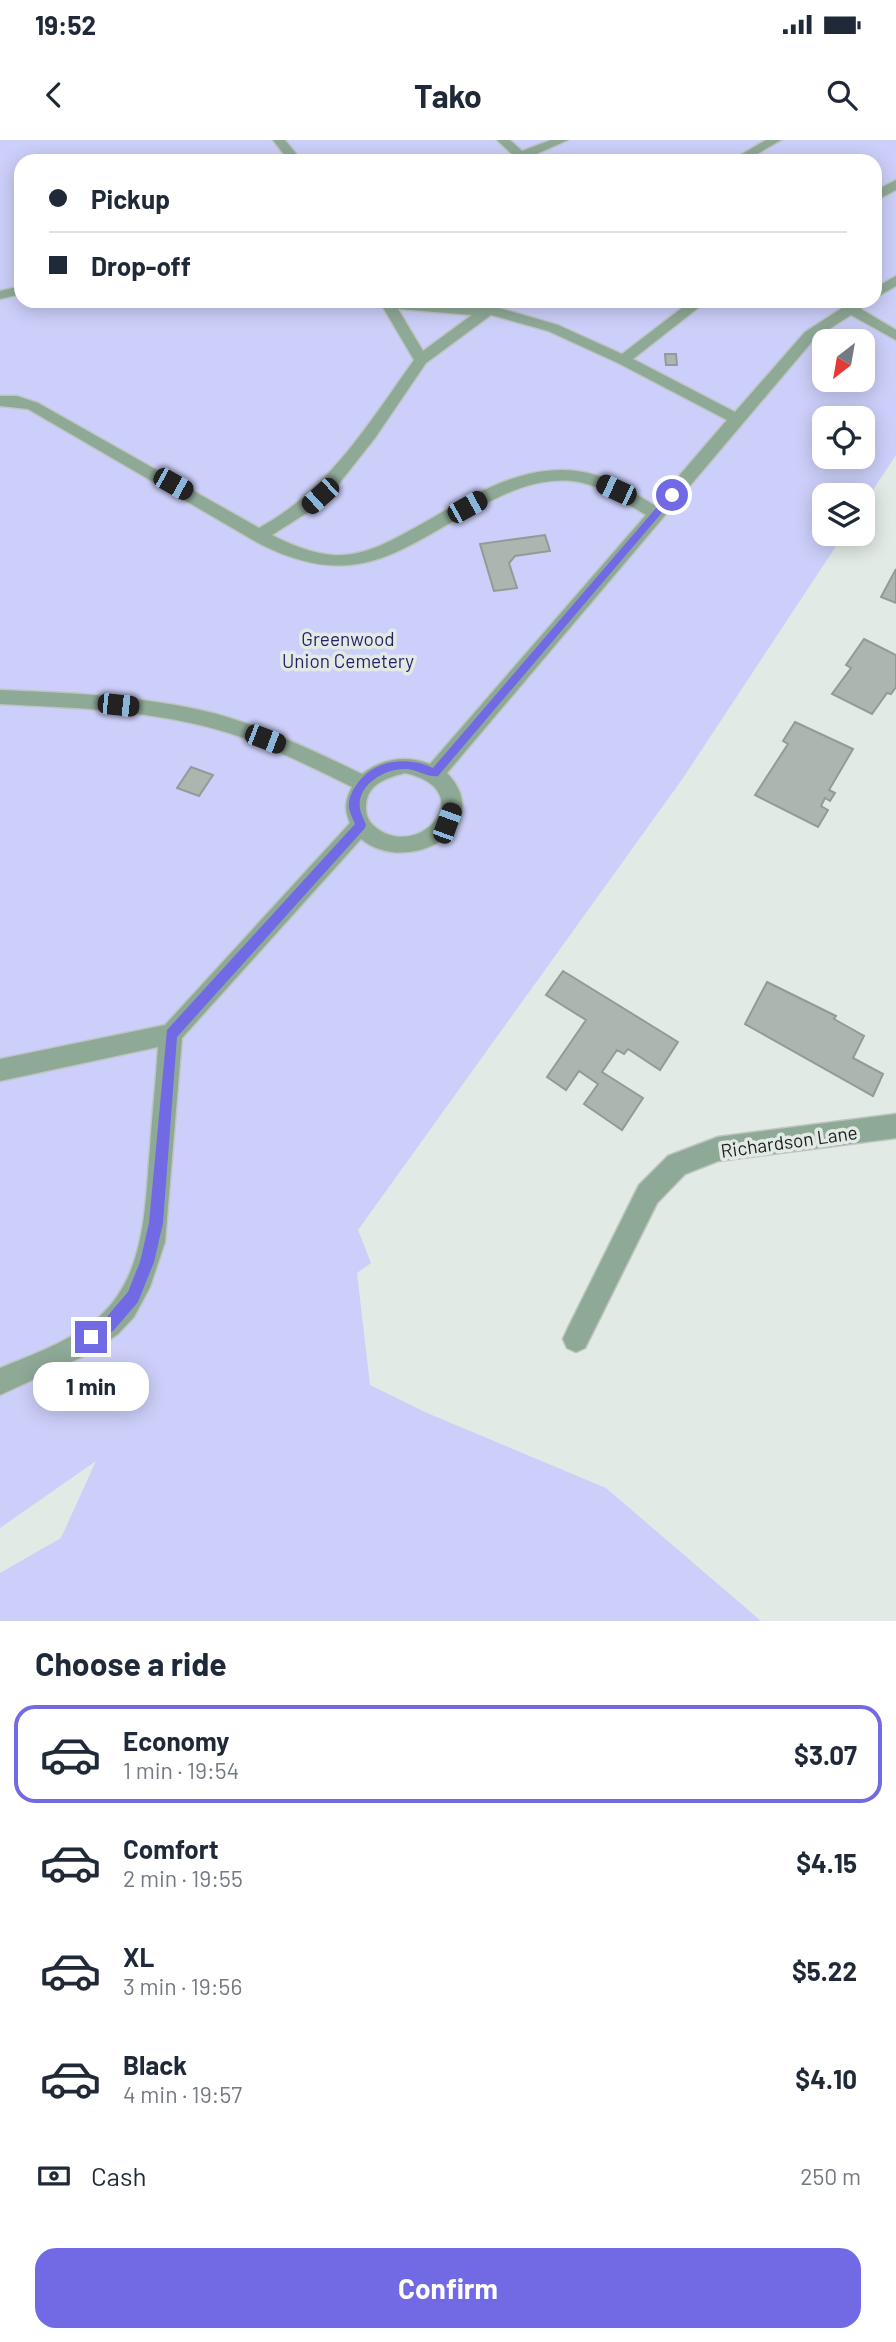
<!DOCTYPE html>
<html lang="en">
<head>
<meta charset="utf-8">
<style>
  body { margin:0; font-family:Barlow,sans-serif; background:#f2f2f3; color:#1f2937; height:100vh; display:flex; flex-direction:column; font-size:26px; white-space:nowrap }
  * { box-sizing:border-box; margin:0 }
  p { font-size:23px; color:#747a83 }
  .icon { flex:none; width:38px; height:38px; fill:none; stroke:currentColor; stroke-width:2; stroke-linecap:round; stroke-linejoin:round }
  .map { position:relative; height:1481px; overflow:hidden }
  .panel { display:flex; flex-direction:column; background:#fff; flex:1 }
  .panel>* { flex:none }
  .guide { position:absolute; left:14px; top:14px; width:868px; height:154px; border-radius:21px; box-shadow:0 4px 18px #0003; display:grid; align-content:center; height:154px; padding:0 35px; background:#fff }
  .needle { width:46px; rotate:211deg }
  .tools { position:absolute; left:812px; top:189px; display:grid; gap:14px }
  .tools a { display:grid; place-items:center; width:63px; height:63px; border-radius:14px; background:#fff; box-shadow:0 4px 18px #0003; font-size:35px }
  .end { position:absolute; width:32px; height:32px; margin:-16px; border:9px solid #716ae4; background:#fff; box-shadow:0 0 0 4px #fff }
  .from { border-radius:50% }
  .bubble { position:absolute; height:49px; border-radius:21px; background:#fff; box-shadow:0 4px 18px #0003; font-size:23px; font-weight:700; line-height:49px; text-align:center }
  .car { position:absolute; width:21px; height:42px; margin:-21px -10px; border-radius:9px; box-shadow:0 0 5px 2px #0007; background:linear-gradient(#222 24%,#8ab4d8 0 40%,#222 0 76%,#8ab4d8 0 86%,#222 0) }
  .guide b { display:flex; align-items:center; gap:24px; height:66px; font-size:26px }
  .guide b+b { border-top:2px solid #e0e1e3 }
  .guide i { width:18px; height:18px; background:#1f2937 }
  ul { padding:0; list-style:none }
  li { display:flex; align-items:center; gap:21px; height:98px; margin:0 14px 10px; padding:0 21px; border:4px solid transparent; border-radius:21px }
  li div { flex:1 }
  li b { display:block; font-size:26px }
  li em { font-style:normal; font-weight:700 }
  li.on { border-color:#716ae4 }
  li>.icon { width:63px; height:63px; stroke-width:1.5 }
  h2 { padding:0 35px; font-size:32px; line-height:84px }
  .pay { display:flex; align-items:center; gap:18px; height:77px; padding:0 35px; font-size:26px }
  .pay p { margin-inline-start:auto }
  .cta { display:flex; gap:14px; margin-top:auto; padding:14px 35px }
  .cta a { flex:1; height:80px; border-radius:21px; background:#716ae4; color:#fff; font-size:28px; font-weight:700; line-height:80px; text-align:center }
  .status { display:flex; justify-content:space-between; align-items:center; height:49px; padding:0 35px; background:#fff; direction:ltr }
  .status svg { height:19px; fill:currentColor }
  header { display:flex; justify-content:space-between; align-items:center; height:91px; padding:0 35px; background:#fff; font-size:32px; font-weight:700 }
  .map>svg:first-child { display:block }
  .green { fill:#cccff9; fill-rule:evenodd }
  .building { fill:#acb5af; stroke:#929b95; stroke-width:2 }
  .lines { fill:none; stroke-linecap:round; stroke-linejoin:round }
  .minor-casing { stroke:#bec5c0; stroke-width:3 }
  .minor { fill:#8fa997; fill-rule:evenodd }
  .route { fill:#716ae4 }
  .labels { text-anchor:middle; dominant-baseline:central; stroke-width:7; stroke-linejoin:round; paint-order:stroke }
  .park-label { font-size:19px; fill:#271f65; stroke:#e1eae4 }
  .street-label { font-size:19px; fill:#1c1f1d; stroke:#e1eae4 }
</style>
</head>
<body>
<div class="status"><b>19:52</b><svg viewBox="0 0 49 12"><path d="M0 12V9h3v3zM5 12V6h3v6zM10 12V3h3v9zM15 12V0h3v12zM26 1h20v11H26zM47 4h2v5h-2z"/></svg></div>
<header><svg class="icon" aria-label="back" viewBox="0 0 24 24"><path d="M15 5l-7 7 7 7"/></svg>Tako<svg class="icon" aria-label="search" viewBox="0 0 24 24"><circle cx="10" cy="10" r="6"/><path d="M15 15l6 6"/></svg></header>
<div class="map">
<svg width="896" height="1481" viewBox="0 0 896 1481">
  <rect width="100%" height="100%" fill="#e1eae4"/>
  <path class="green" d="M0,0H896V315L863,365V355H824V394H844L683,638L358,1090L371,1123L357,1133L370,1245L427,1273L606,1348L761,1481H0V1433L61,1398L96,1321L0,1388ZM21,21H875V161H21ZM824,201H863V240H824ZM824,278H863V317H824Z"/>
  <path class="building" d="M665,214H676L677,225H666Z
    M545,395L550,411L515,416L509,423L517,448L494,451L480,404Z
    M896,429V463L881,457Z
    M864,499L896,515V547L891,554L887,553L872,574L832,554L851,528L846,525Z
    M795,582L853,609L829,650L835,653L830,661L825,658L821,666L828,670L818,687L755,655L788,604L783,601Z
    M191,627L213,635L199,656L177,648Z
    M563,831L678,902L660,930L628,909L624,914L617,910L602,932L643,958L622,990L584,964L598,944L579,931L566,950L547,937L586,880L546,855Z
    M767,842L836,876L834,879L864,896L853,918L883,934L873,956L745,884Z"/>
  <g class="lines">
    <defs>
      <path id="minor" d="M273,0H285L302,21H289Z
        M497,0H510L522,11L551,0H568L525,19L500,21L512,14Z
        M766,0H781L745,21H730Z
        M896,40V50L875,61V51Z
        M896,136V146L875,158V148Z
        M21,146V154L0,159V151Z
        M383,161L482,167L491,161H507L499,168L558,185L622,214L691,161H707L633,219L735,272L805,192L853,161H870L861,169L896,190V200L851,175L815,198L447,633C498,686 409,738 361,699L182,898L165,1102L150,1147L134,1177L118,1194L93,1212L0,1255V1228C34,1214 71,1201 99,1177C146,1135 145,1066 150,1008C152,975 156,941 158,907L0,941V919L165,885L350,683C344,670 345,660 352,647C312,627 271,607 229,593C155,570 76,568 0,564V550C71,553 144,556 213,573C265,587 314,611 362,634C383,618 406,615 430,624L646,375C624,362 604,347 579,342C553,337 524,345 501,356C408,399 367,458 260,404L28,269L0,266V256H17L38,263L259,388C329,350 369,283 414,220L381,164ZM398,169L472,175L423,211ZM491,175L548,191L618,223L727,280L654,365C630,350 606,335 577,331C520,323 465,360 418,386C391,401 364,417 333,415C311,413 291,405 272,395L316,367L337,346L375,298L426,223ZM405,633C482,650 420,723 375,687C369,682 366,676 366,669C365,645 385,638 405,633Z
        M896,974V998L718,1021L685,1034L657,1063L585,1208L576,1212L567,1208L563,1199L567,1190L639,1045L668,1016L718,997Z"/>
    </defs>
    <use href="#minor" class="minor-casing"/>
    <use href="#minor" class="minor"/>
  </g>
  <path class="route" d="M669,353L677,355L438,636C428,638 417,629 406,629C385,628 356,645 360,669C361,674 364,680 366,685L365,688L177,897L163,1083L154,1122L138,1162L114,1190L96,1202H86V1192L104,1180L128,1152L140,1122L149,1083L167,890L355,684C353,679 350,673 349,668C348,661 351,653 355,647C371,620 406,615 433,628Z"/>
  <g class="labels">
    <g class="park-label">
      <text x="348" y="498">Greenwood<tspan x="348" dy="22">Union Cemetery</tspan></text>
    </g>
    <g class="street-label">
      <text transform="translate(789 1001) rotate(-8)">Richardson Lane</text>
    </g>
  </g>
</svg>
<div class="tools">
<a><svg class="needle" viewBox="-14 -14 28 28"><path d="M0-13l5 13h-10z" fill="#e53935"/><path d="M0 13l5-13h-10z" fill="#747a83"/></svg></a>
<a><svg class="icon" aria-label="locate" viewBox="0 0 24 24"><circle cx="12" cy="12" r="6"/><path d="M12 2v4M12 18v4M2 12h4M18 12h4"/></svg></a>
<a><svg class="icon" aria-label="layers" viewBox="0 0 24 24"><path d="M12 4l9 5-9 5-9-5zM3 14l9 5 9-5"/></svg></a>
</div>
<i class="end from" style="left:672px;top:355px"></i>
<i class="end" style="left:91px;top:1197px"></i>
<div class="bubble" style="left:33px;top:1222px;width:116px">1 min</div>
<i class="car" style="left:173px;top:344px;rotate:119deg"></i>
<i class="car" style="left:616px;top:350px;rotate:295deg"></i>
<i class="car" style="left:320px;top:356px;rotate:228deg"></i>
<i class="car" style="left:467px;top:367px;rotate:61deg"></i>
<i class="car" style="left:118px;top:565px;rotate:96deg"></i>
<i class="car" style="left:265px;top:599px;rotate:111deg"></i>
<i class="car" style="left:447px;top:683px;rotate:20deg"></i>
<div class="guide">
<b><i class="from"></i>Pickup</b>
<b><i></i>Drop-off</b>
</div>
</div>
<section class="panel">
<h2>Choose a ride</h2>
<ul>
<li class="on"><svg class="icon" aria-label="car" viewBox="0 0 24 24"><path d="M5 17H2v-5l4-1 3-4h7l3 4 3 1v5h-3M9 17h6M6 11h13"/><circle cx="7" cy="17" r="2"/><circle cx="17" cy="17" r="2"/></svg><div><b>Economy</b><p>1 min · 19:54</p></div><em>$3.07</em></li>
<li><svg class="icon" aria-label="car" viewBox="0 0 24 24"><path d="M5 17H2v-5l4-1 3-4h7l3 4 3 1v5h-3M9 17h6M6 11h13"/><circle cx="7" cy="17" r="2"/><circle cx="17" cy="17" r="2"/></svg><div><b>Comfort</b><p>2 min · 19:55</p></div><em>$4.15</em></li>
<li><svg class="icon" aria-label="car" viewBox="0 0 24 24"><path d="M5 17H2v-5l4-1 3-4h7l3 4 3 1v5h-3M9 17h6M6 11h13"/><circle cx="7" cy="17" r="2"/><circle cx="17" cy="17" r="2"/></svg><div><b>XL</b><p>3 min · 19:56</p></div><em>$5.22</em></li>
<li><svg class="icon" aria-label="car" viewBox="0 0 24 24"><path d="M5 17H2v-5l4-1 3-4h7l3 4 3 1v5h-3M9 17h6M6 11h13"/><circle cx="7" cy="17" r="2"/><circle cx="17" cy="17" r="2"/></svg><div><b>Black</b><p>4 min · 19:57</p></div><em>$4.10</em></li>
</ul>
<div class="pay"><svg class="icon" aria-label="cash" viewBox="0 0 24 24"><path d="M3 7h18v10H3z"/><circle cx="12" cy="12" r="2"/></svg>Cash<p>250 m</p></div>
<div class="cta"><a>Confirm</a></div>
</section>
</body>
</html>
